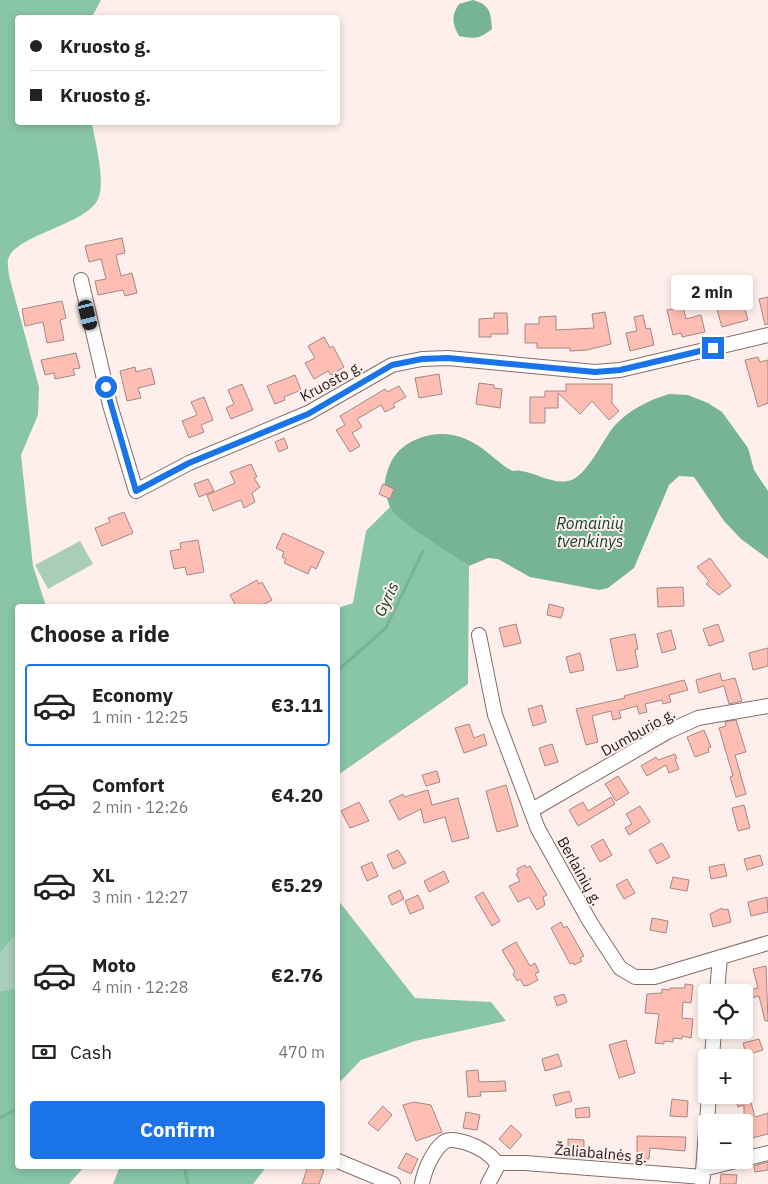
<!DOCTYPE html>
<html lang="en">
<head>
<meta charset="utf-8">
<style>
  body { margin:0; font-family:"IBM Plex Sans",sans-serif; background:#f6f6f6; color:#222; height:100vh; display:flex; flex-direction:column; font-size:19px; white-space:nowrap }
  * { box-sizing:border-box; margin:0 }
  p { font-size:16px; color:#767676 }
  .icon { flex:none; width:28px; height:28px; fill:none; stroke:currentColor; stroke-width:2; stroke-linecap:round; stroke-linejoin:round }
  .map { position:relative; flex:1; overflow:hidden }
  .drawer { position:absolute; left:15px; top:604px; width:325px; height:565px; display:flex; flex-direction:column; background:#fff; border-radius:5px; box-shadow:0 2px 8px #0003 }
  .drawer>* { flex:none }
  .hud { position:absolute; left:15px; top:15px; width:325px; height:110px; border-radius:5px; box-shadow:0 2px 8px #0003; display:grid; align-content:center; height:110px; padding:0 15px; background:#fff }
  .tools { position:absolute; left:698px; top:984px; display:grid; gap:10px }
  .tools a { display:grid; place-items:center; width:55px; height:55px; border-radius:5px; background:#fff; box-shadow:0 2px 8px #0003; font-size:25px }
  .end { position:absolute; width:22px; height:22px; margin:-11px; border:6px solid #1a73e8; background:#fff; box-shadow:0 0 0 2px #fff }
  .from { border-radius:50% }
  .bubble { position:absolute; height:35px; border-radius:5px; background:#fff; box-shadow:0 2px 8px #0003; font-size:16px; font-weight:800; line-height:35px; text-align:center }
  .car { position:absolute; width:15px; height:30px; margin:-15px -8px; border-radius:6px; box-shadow:0 0 4px 1px #0007; background:linear-gradient(#222 24%,#8ab4d8 0 40%,#222 0 76%,#8ab4d8 0 86%,#222 0) }
  .hud b { display:flex; align-items:center; gap:18px; height:48px; font-size:19px }
  .hud b+b { border-top:1px solid #e0e0e0 }
  .hud i { width:12px; height:12px; background:#222 }
  ul { padding:0; list-style:none }
  li { display:flex; align-items:center; gap:15px; height:82px; margin:0 10px 8px; padding:0 5px; border:2px solid transparent; border-radius:5px }
  li div { flex:1 }
  li b { display:block; font-size:19px }
  li em { font-style:normal; font-weight:800 }
  li.on { border-color:#1a73e8 }
  li>.icon { width:45px; height:45px; stroke-width:1.5 }
  h2 { padding:0 15px; font-size:22px; line-height:60px }
  .pay { display:flex; align-items:center; gap:12px; height:55px; padding:0 15px; font-size:19px }
  .pay p { margin-inline-start:auto }
  .action { display:flex; gap:10px; margin-top:auto; padding:10px 15px }
  .action a { flex:1; height:58px; border-radius:5px; background:#1a73e8; color:#fff; font-size:20px; font-weight:800; line-height:58px; text-align:center }
  .map>svg:first-child { display:block }
  .green { fill:#a8cdb9 }
  .forest { fill:#89c5a7 }
  .water { fill:#77b495 }
  .lines { fill:none; stroke-linecap:round; stroke-linejoin:round }
  .stream { stroke:#77b495; stroke-width:3 }
  .building { fill:#ffbeb3; stroke:#a18985 }
  .minor-casing { stroke:#846d69; stroke-width:16 }
  .minor { stroke:#fff; stroke-width:14 }
  .route { stroke:#1a73e8; stroke-width:6 }
  .labels { text-anchor:middle; dominant-baseline:central; stroke-width:4; stroke-linejoin:round; paint-order:stroke }
  .street-label { font-size:15px; fill:#231a19; stroke:#ffefec }
  .water-label { font-size:16px; font-style:italic; fill:#10422d; stroke:#ffefec }
</style>
</head>
<body>
<div class="map">
<svg width="768" height="1184" viewBox="0 0 768 1184">
  <rect width="100%" height="100%" fill="#ffefec"/>
  <path class="green" d="M80,541L93,564L48,589L35,565Z
    M17,933V988L0,991V953Z"/>
  <path class="forest" d="M0,0H101L92,17L18,18V122L92,123C95,141 106,182 98,199C87,225 13,235 8,260C7,265 9,271 9,276L39,387L38,415L21,455L33,566L46,606H18L17,933L0,953Z
    M390,507L405,520L469,566L468,684L338,775V608L353,603L366,531Z
    M338,900L415,998L491,1002L506,1021L415,1041L361,1060L338,1084Z
    M17,988L18,1166H85L69,1184H0V991Z
    M120,1166H267L253,1184H113Z"/>
  <path class="water" d="M473,0C490,5 491,12 492,29C480,39 474,39 459,36C452,23 451,16 459,4Z
    M669,394L688,395L708,403L722,412L748,448L754,470L768,491V559L741,539L724,521L694,477L679,476L669,485L634,568L608,588L599,590L530,577L498,559L488,558L469,566C452,554 398,522 390,507C387,500 384,488 385,481C389,461 397,448 415,440C441,428 467,435 488,453C495,458 505,468 513,471C515,471 518,470 521,471C537,473 551,484 568,481C587,478 603,438 616,424C631,409 649,400 669,394Z"/>
  <g class="lines">
    <path class="stream" d="M338,670L386,628L423,551
      M0,1118L18,1108
      M184,1166L188,1184"/>
  </g>
  <path class="building" d="M122,238L125,253L116,255L121,276L132,273L137,293L125,296L123,290L98,295L95,281L106,279L101,259L89,262L85,246Z
    M741,295L748,320L722,327L717,310L728,307L726,299Z
    M768,297V324L765,325L759,299Z
    M62,301L66,318L60,320L64,340L47,343L43,322L25,326L22,309Z
    M683,307L686,319L701,315L705,332L682,337L681,333L673,335L667,310Z
    M605,312L611,344L587,350L570,351V348H537V343H525V324H539V317L556,316V330L594,328L592,314Z
    M494,313H507L508,334H491V337H479V319L494,318Z
    M643,315L646,329L650,328L654,345L630,351L626,333L637,331L634,317Z
    M324,337L330,348L333,346L344,367L331,375L328,371L314,379L305,363L315,358L308,346Z
    M76,353L80,368L73,369L75,375L55,379L54,373L45,375L41,360Z
    M758,357L760,362L768,360V403L758,407L745,360Z
    M135,367L136,372L151,368L155,384L138,388L141,398L127,401L120,371Z
    M439,374L442,394L419,398L415,378Z
    M295,375L301,390L284,397L285,400L275,404L267,386Z
    M479,383L494,385V388L502,389L500,408L476,404Z
    M242,384L253,410L231,419L226,408L234,404L228,390Z
    M566,384H612V403L619,411L609,420L592,401L580,414L558,393V408H545V423H530V397H545V391H566Z
    M399,386L406,397L393,404L395,407L385,412L381,405L357,419L362,427L352,433L360,446L350,452L336,430L345,425L340,416L385,389L387,392Z
    M204,397L213,420L201,425L204,432L189,438L182,421L197,415L191,402Z
    M284,438L288,448L279,452L275,442Z
    M251,464L257,477L254,478L260,487L252,493L255,502L244,508L241,500L213,511L207,495L235,483L230,472Z
    M208,479L214,491L199,497L194,484Z
    M383,484L394,489L390,499L379,494Z
    M124,512L133,533L102,546L95,528L110,522L108,518Z
    M283,533L324,552L316,569L311,566L308,574L284,563L286,559L282,557L284,552L276,548Z
    M198,540L204,572L187,575L185,567L174,569L170,551L181,549L180,543Z
    M710,558L731,586L719,595L706,584L709,581L697,567Z
    M257,580L259,584L262,582L272,600L261,606H236L230,595Z
    M683,587L684,606L658,607L657,588Z
    M549,604L564,608L561,618L547,615Z
    M516,624L521,643L504,647L499,628Z
    M718,624L724,641L709,646L703,629Z
    M671,630L676,649L662,653L657,634Z
    M635,634L638,649L635,650L638,667L617,671L610,639Z
    M768,648V666L753,670L749,653Z
    M580,653L584,670L570,673L566,657Z
    M720,673L722,681L735,678L742,701L729,704L724,686L699,693L696,680Z
    M684,680L688,690L669,695L671,702L663,704L662,700L645,704L647,712L639,714L637,706L619,711L621,718L613,720L611,711L592,716L598,742L586,745L576,709L625,698L624,696Z
    M542,705L546,722L533,726L528,709Z
    M736,720L746,752L735,755L746,794L736,797L730,777L733,776L719,728L726,726L725,722Z
    M469,724L474,738L484,734L487,745L464,753L455,728Z
    M704,730L711,747L708,748L709,752L695,757L687,737Z
    M552,744L558,762L545,766L539,748Z
    M675,754L677,758L675,759L679,769L669,773L666,765L647,776L641,766L656,757L658,760Z
    M437,771L440,782L426,786L422,775Z
    M618,776L629,793L616,801L605,784Z
    M506,785L518,826L497,832L486,791Z
    M428,790L432,805L458,798L469,838L452,842L445,817L424,823L421,809L399,820L389,801L403,794L404,797Z
    M611,797L615,804L578,826L569,810L583,802L588,811Z
    M359,802L369,821L350,828L341,811Z
    M744,805L750,828L738,831L732,808Z
    M640,806L650,822L629,835L625,828L632,824L626,814Z
    M603,839L612,855L600,862L591,846Z
    M662,843L670,857L657,864L649,850Z
    M398,850L406,863L393,869L387,855Z
    M760,855L763,865L747,870L744,859Z
    M372,862L378,876L367,881L361,867Z
    M724,864L727,876L711,879L709,867Z
    M525,865L526,868L530,866L547,895L543,897L545,905L537,910L529,897L518,902L509,886L520,881L516,874L519,872L517,869Z
    M444,871L449,882L429,892L424,881Z
    M673,877L689,880L687,891L670,888Z
    M627,879L635,893L624,899L616,885Z
    M400,890L404,899L392,905L388,896Z
    M483,892L500,921L492,926L475,897Z
    M418,895L424,908L410,914L405,901Z
    M767,897L768,912L751,916L748,902Z
    M722,908L723,910L728,909L731,922L713,927L710,914Z
    M652,918L668,921L666,933L650,930Z
    M561,922L564,928L567,926L584,956L580,958L582,961L574,965L573,963L570,964L551,928Z
    M516,942L530,966L535,963L539,972L535,974L538,980L529,985L524,986L520,979L517,981L513,974L515,972L502,950Z
    M766,966L768,1021H765L759,996L744,1000L742,992L758,988L753,969Z
    M685,984L693,985L691,1003L683,1002L682,1018L693,1019L691,1038L682,1036V1039L673,1038V1042L664,1041V1044L655,1043L659,1014L645,1013L647,994L662,993V989L670,990V988H685Z
    M564,994L567,1002L557,1006L554,997Z
    M759,1039L763,1050L746,1055L743,1043Z
    M626,1040L635,1073L619,1078L609,1045Z
    M558,1054L562,1066L545,1071L542,1059Z
    M478,1070L479,1082L505,1081L506,1091L480,1092L481,1096L468,1097L466,1071Z
    M744,1084H746L755,1117L768,1113V1134L744,1140V1105L738,1107L735,1095H744Z
    M569,1091L572,1101L556,1106L553,1095Z
    M672,1099L688,1101L687,1117L670,1116Z
    M414,1102L431,1105L442,1132L416,1141L403,1105Z
    M383,1106L392,1115L378,1131L368,1123Z
    M589,1107L590,1117L576,1118L575,1109Z
    M466,1112L480,1115L477,1130L463,1128Z
    M511,1125L522,1135L510,1149L499,1139Z
    M637,1136L686,1137L685,1151L650,1148L649,1159H637Z
    M568,1139L584,1140V1155L568,1154Z
    M406,1153L418,1159L411,1174L398,1168Z
    M768,1162V1170L755,1172L754,1166Z
    M308,1166L324,1170L319,1184H302Z
    M721,1174L737,1175L736,1184H720Z"/>
  <g class="lines">
    <defs>
      <path id="minor" d="M81,280L110,405L136,491L189,463L308,413L392,365L422,359L448,358L595,372L620,370L768,335
        M479,635L495,715L538,829L590,922L620,968L635,977H654L768,943
        M532,810L667,732L698,718L768,706
        M717,992L720,957
        M712,1058L714,1030
        M707,1122L709,1095
        M744,1159L768,1153
        M338,1161L393,1184
        M497,1163H525L703,1177
        M703,1169L740,1160
        M422,1184C424,1171 433,1150 444,1142C456,1134 497,1153 497,1167L488,1184
        M702,1184L706,1131"/>
    </defs>
    <use href="#minor" class="minor-casing"/>
    <use href="#minor" class="minor"/>
  </g>
  <g class="lines">
    <path class="route" d="M106,387L136,491L189,463L308,414L392,365L422,359L448,358L595,372L620,370L713,348"/>
  </g>
  <g class="labels">
    <g class="street-label">
      <text transform="translate(331 381) rotate(-29)">Kruosto g.</text>
      <text transform="translate(638 732) rotate(-29)">Dumburio g.</text>
      <text transform="translate(580 871) rotate(61)">Berlainių g.</text>
      <text transform="translate(601 1153) rotate(5)">Žaliabalnės g.</text>
    </g>
    <g class="water-label">
      <text x="590" y="523">Romainių<tspan x="590" dy="18">tvenkinys</tspan></text>
      <text transform="translate(386 599) rotate(-65)">Gyris</text>
    </g>
  </g>
</svg>
<div class="tools">
<a><svg class="icon" aria-label="locate" viewBox="0 0 24 24"><circle cx="12" cy="12" r="6"/><path d="M12 2v4M12 18v4M2 12h4M18 12h4"/></svg></a>
<a>+</a>
<a>−</a>
</div>
<i class="end from" style="left:106px;top:387px"></i>
<i class="end" style="left:713px;top:348px"></i>
<div class="bubble" style="left:671px;top:275px;width:82px">2 min</div>
<i class="car" style="left:88px;top:315px;rotate:166deg"></i>
<div class="hud">
<b><i class="from"></i>Kruosto g.</b>
<b><i></i>Kruosto g.</b>
</div>
<section class="drawer">
<h2>Choose a ride</h2>
<ul>
<li class="on"><svg class="icon" aria-label="car" viewBox="0 0 24 24"><path d="M5 17H2v-5l4-1 3-4h7l3 4 3 1v5h-3M9 17h6M6 11h13"/><circle cx="7" cy="17" r="2"/><circle cx="17" cy="17" r="2"/></svg><div><b>Economy</b><p>1 min · 12:25</p></div><em>€3.11</em></li>
<li><svg class="icon" aria-label="car" viewBox="0 0 24 24"><path d="M5 17H2v-5l4-1 3-4h7l3 4 3 1v5h-3M9 17h6M6 11h13"/><circle cx="7" cy="17" r="2"/><circle cx="17" cy="17" r="2"/></svg><div><b>Comfort</b><p>2 min · 12:26</p></div><em>€4.20</em></li>
<li><svg class="icon" aria-label="car" viewBox="0 0 24 24"><path d="M5 17H2v-5l4-1 3-4h7l3 4 3 1v5h-3M9 17h6M6 11h13"/><circle cx="7" cy="17" r="2"/><circle cx="17" cy="17" r="2"/></svg><div><b>XL</b><p>3 min · 12:27</p></div><em>€5.29</em></li>
<li><svg class="icon" aria-label="car" viewBox="0 0 24 24"><path d="M5 17H2v-5l4-1 3-4h7l3 4 3 1v5h-3M9 17h6M6 11h13"/><circle cx="7" cy="17" r="2"/><circle cx="17" cy="17" r="2"/></svg><div><b>Moto</b><p>4 min · 12:28</p></div><em>€2.76</em></li>
</ul>
<div class="pay"><svg class="icon" aria-label="cash" viewBox="0 0 24 24"><path d="M3 7h18v10H3z"/><circle cx="12" cy="12" r="2"/></svg>Cash<p>470 m</p></div>
<div class="action"><a>Confirm</a></div>
</section>
</div>
</body>
</html>
